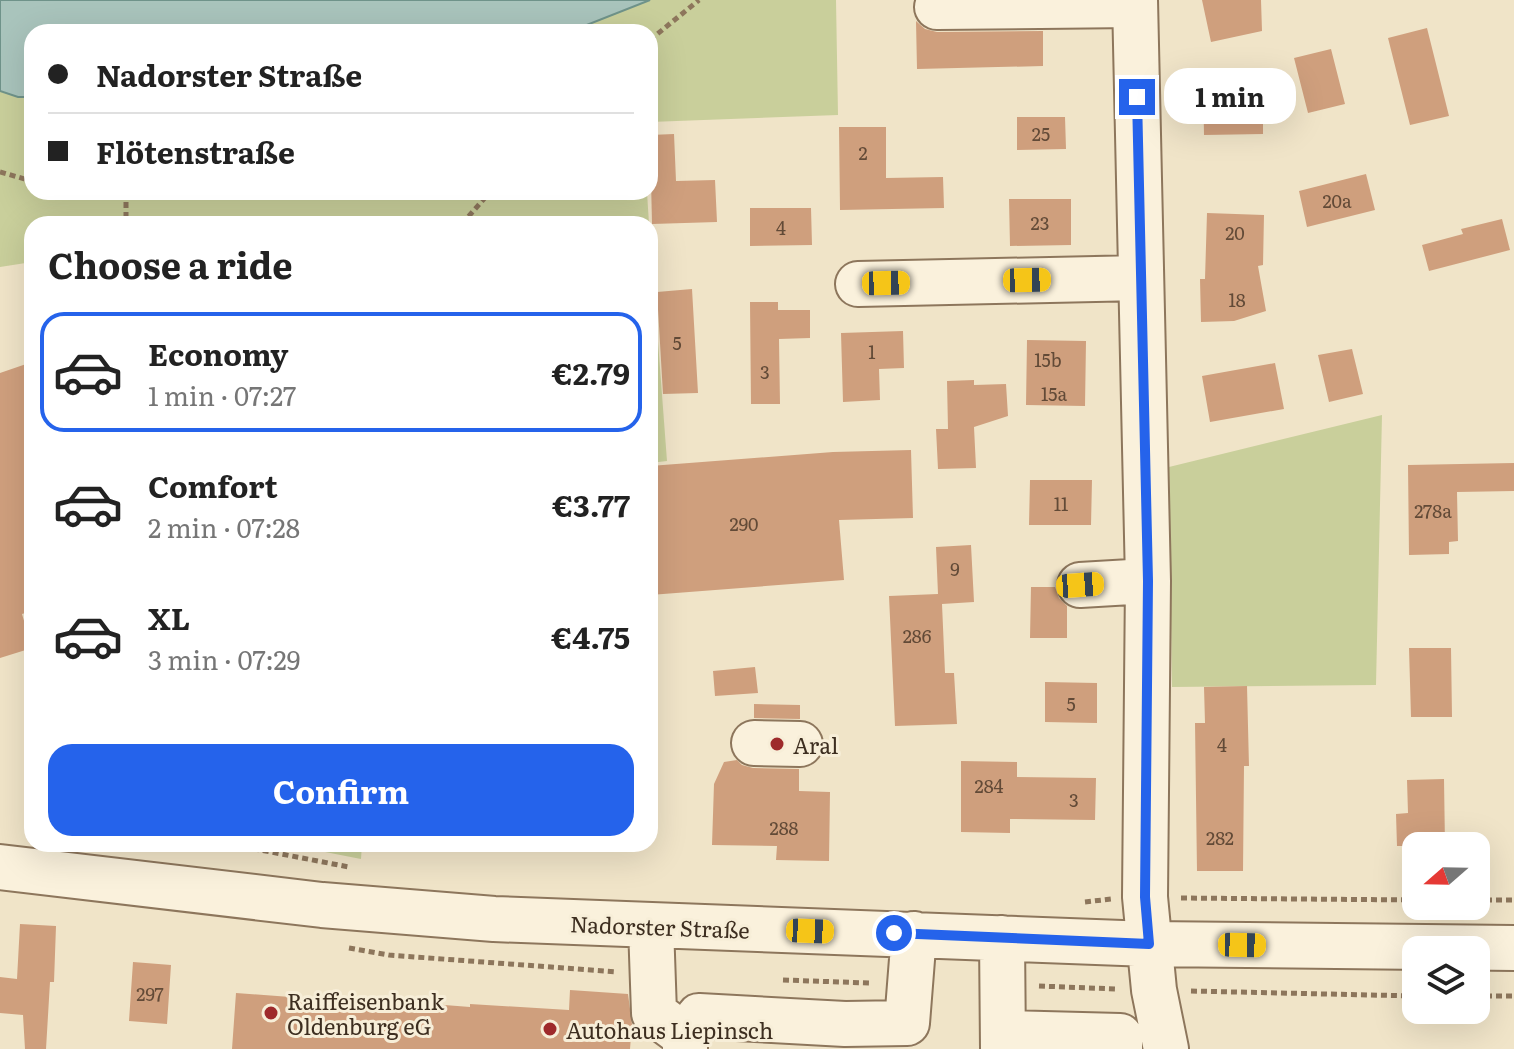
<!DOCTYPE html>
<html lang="en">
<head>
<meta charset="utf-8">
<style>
  body { margin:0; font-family:Literata,serif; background:#f6f6f6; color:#222; height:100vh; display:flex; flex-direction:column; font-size:30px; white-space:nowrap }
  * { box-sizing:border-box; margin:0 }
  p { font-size:26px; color:#767676 }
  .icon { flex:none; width:44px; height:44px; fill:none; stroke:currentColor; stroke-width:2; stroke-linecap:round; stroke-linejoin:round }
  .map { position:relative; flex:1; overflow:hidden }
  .panel { position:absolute; left:24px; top:216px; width:634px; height:636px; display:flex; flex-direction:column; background:#fff; border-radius:24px; box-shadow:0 8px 32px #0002 }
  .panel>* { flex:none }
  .hud { position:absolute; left:24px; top:24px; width:634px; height:176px; border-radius:24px; box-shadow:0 8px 32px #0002; display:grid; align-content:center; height:176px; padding:0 24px; background:#fff }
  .needle { width:52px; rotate:250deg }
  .fabs { position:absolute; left:1402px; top:832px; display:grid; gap:16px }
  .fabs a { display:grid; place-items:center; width:88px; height:88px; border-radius:16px; background:#fff; box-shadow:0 8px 32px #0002; font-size:40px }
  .end { position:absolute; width:36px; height:36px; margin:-18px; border:10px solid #2563eb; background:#fff; box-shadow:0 0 0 4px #fff }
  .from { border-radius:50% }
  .bubble { position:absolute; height:56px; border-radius:24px; background:#fff; box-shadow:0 8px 32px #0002; font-size:26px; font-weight:700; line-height:56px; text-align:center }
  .car { position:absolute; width:24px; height:48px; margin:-24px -12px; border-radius:10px; box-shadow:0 0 6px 2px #0007; background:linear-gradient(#f5c518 24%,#345 0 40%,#f5c518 0 76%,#345 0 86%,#f5c518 0) }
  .hud b { display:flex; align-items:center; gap:28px; height:76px; font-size:30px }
  .hud b+b { border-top:2px solid #e0e0e0 }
  .hud i { width:20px; height:20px; background:#222 }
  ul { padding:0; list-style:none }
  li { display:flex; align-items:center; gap:24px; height:120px; margin:0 16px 12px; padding:0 8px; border:4px solid transparent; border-radius:24px }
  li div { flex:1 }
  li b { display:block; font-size:30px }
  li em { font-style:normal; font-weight:700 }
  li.active { border-color:#2563eb }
  li>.icon { width:72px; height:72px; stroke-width:1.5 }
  h2 { padding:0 24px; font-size:36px; line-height:96px }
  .primary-button { display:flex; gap:16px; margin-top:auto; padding:16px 24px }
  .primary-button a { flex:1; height:92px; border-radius:24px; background:#2563eb; color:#fff; font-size:32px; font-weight:700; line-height:92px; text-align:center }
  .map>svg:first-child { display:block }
  .green { fill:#c9cf9b }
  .water { fill:#a9c4bc; stroke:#6f938a; stroke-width:2 }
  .building { fill:#cf9f7d }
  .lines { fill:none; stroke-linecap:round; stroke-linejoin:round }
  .minor-casing { stroke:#8d765c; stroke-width:48 }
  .path { stroke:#8d765c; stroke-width:5; stroke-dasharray:6 4; stroke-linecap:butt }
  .minor { stroke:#faf1dc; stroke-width:44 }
  .route { stroke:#2563eb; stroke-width:10 }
  .poi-dot { fill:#9e2a2b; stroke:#f7eed8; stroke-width:3 }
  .labels { text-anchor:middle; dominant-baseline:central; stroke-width:6; stroke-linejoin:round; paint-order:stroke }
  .number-label { font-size:18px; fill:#624a37 }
  .poi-label { font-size:22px; fill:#3d2e20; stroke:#f7eed8; text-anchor:start }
  .street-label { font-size:22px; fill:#3d2e20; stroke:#f7eed8 }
</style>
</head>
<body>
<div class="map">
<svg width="1514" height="1049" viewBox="0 0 1514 1049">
  <rect width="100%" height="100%" fill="#f0e4c8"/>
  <path class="green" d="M0,0H836L838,115L650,122V32H32V192H647L649,224H32V262L0,267Z
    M650,235L667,461L650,463Z
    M1382,415L1376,685L1172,687L1169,467Z
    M284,844H362L361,859Z"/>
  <path class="water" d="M0,0H650L569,32H32V97H18L0,91Z"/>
  <path class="building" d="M1202,0H1261L1262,31L1211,42Z
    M916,21L925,29L937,32L1043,31V66L917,69Z
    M1427,28L1449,116L1410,125L1388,38Z
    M1331,49L1345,104L1308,113L1294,58Z
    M1263,78V134L1204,135L1203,79Z
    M1017,117H1065L1066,149L1017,150Z
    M839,127H886V178L943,177L944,208L840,210Z
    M674,134L676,181L715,180L717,222L652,224L650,135Z
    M1366,174L1375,210L1307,227L1299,191Z
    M1009,199H1071V245L1010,246Z
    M750,208H811L812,245L750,246Z
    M1207,213L1264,215L1263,265L1258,266L1266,311L1234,321L1201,322L1200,279H1205Z
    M1502,219L1510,250L1429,271L1422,245L1463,234L1461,229Z
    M692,289L698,393L663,394L657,292Z
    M750,302H778V310H810V338L779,339L780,404H751Z
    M903,331L904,368L879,369L880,400L843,402L841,333Z
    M1027,340L1086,341L1085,406L1026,405Z
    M1352,349L1363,394L1329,402L1318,355Z
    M32,362V611L22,614L32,648L0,658V373Z
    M1275,363L1284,409L1210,422L1202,376Z
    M974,380V385L1006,384L1008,416L974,427L976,468L938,469L936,429H948L947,381Z
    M911,450L913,518L839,520L844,580L650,595V466L833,452Z
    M1514,463V491L1457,492L1458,541L1449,542V554L1409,555L1408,465Z
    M1030,480H1092L1091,525H1029Z
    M971,545L974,602L942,604L945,673H954L957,724L895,726L889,596L938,594L936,547Z
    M1031,587H1055L1059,598L1067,606V638H1030Z
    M1409,648H1451L1452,717H1411Z
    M755,667L758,693L715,696L713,671Z
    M1045,682L1097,683V723L1045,722Z
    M1247,686L1249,766H1244L1243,871H1197L1195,723H1205L1204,687Z
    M754,704L800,705V719L754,718Z
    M737,760L742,765L753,768L799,769V791L830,792L829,861L776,860L777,846L712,845L714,784L724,762Z
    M961,761L1017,762V777L1096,778L1095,820L1010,819V833L961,832Z
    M1444,779L1445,846H1397L1396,814L1408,813L1407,780Z
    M20,924L56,926L54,982H50L46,1049H25L23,1015L0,1013V977L17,979Z
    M133,962L171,965L167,1024L129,1021Z
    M570,990L628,994L632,1024L630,1049H232L236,993L330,1000V996L470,1007V1004L569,1010Z"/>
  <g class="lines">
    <defs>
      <path id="minor" d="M1135,0L1148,581L1145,897L1154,990L1166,1049
        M937,7L1135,5
        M858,284L1141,278
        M1080,585L1148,581
        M754,743L800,744
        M0,867L322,905L494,919L1149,944L1514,948
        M651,926L654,1013L685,1036V1049
        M1002,938L1003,1049
        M1003,1033L1120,1036V1049
        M685,1036L699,1016L845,1024L907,1023L914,934"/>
    </defs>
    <use href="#minor" class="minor-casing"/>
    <path class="path" d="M650,40L699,0
      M0,172L32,181
      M69,192H127
      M126,192V224
      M462,224L490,192
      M193,849H255L349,867
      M1181,898L1416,900
      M1476,900H1514
      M1085,902L1111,899
      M349,948L389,955L617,972
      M783,980L869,983
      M1039,986L1117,989
      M1191,991L1416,996
      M1476,996H1514"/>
    <use href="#minor" class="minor"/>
  </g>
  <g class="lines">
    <path class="route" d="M894,933L1149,944L1145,897L1148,581L1137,97"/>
  </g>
  <g class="poi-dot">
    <circle cx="777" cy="744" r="8"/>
    <circle cx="271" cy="1013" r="8"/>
    <circle cx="550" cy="1029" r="8"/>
  </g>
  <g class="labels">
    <g class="number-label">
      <text x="1041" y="133">25</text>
      <text x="863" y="152">2</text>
      <text x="1337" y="200">20a</text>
      <text x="1040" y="222">23</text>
      <text x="781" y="227">4</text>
      <text x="1235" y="232">20</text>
      <text x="1237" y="299">18</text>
      <text x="677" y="342">5</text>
      <text x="872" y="351">1</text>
      <text x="1048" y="359">15b</text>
      <text x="765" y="371">3</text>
      <text x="1054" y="393">15a</text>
      <text x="1061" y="503">11</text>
      <text x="1433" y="510">278a</text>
      <text x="744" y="523">290</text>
      <text x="955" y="568">9</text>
      <text x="917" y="635">286</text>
      <text x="1071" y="703">5</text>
      <text x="1222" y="744">4</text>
      <text x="989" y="785">284</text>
      <text x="1074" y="799">3</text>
      <text x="784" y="827">288</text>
      <text x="1220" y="837">282</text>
      <text x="150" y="993">297</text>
    </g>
    <g class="poi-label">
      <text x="793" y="744">Aral</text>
      <text x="287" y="1000">Raiffeisenbank<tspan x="287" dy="25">Oldenburg eG</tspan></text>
      <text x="566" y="1029">Autohaus Liepinsch</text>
    </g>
    <g class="street-label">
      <text transform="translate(660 926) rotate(2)">Nadorster Straße</text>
    </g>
  </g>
</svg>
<div class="fabs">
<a><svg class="needle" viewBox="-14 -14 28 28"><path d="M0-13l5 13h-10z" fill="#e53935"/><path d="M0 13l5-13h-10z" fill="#767676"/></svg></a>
<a><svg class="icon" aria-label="layers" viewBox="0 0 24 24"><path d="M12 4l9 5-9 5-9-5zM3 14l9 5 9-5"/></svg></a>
</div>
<i class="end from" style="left:894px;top:933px"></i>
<i class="end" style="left:1137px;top:97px"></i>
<div class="bubble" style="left:1164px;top:68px;width:132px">1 min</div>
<i class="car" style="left:1027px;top:280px;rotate:89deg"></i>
<i class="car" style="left:886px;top:283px;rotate:89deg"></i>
<i class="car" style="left:1080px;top:585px;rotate:86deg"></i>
<i class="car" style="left:810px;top:931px;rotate:92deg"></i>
<i class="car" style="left:1242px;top:945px;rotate:91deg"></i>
<div class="hud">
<b><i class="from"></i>Nadorster Straße</b>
<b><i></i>Flötenstraße</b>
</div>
<section class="panel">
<h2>Choose a ride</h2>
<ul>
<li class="active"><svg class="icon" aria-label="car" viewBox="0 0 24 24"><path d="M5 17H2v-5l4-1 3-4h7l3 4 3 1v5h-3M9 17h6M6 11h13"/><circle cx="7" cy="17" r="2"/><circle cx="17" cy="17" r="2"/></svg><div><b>Economy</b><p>1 min · 07:27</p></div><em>€2.79</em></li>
<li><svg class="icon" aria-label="car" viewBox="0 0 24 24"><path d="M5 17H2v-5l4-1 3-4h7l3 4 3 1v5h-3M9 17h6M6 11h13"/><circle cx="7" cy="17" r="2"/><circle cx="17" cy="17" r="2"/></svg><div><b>Comfort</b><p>2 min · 07:28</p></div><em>€3.77</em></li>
<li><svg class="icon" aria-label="car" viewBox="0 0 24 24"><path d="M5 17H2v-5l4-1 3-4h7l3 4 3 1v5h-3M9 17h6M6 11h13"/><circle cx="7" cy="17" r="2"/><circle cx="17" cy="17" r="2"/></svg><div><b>XL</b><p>3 min · 07:29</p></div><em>€4.75</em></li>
</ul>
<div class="primary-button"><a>Confirm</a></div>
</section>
</div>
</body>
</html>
